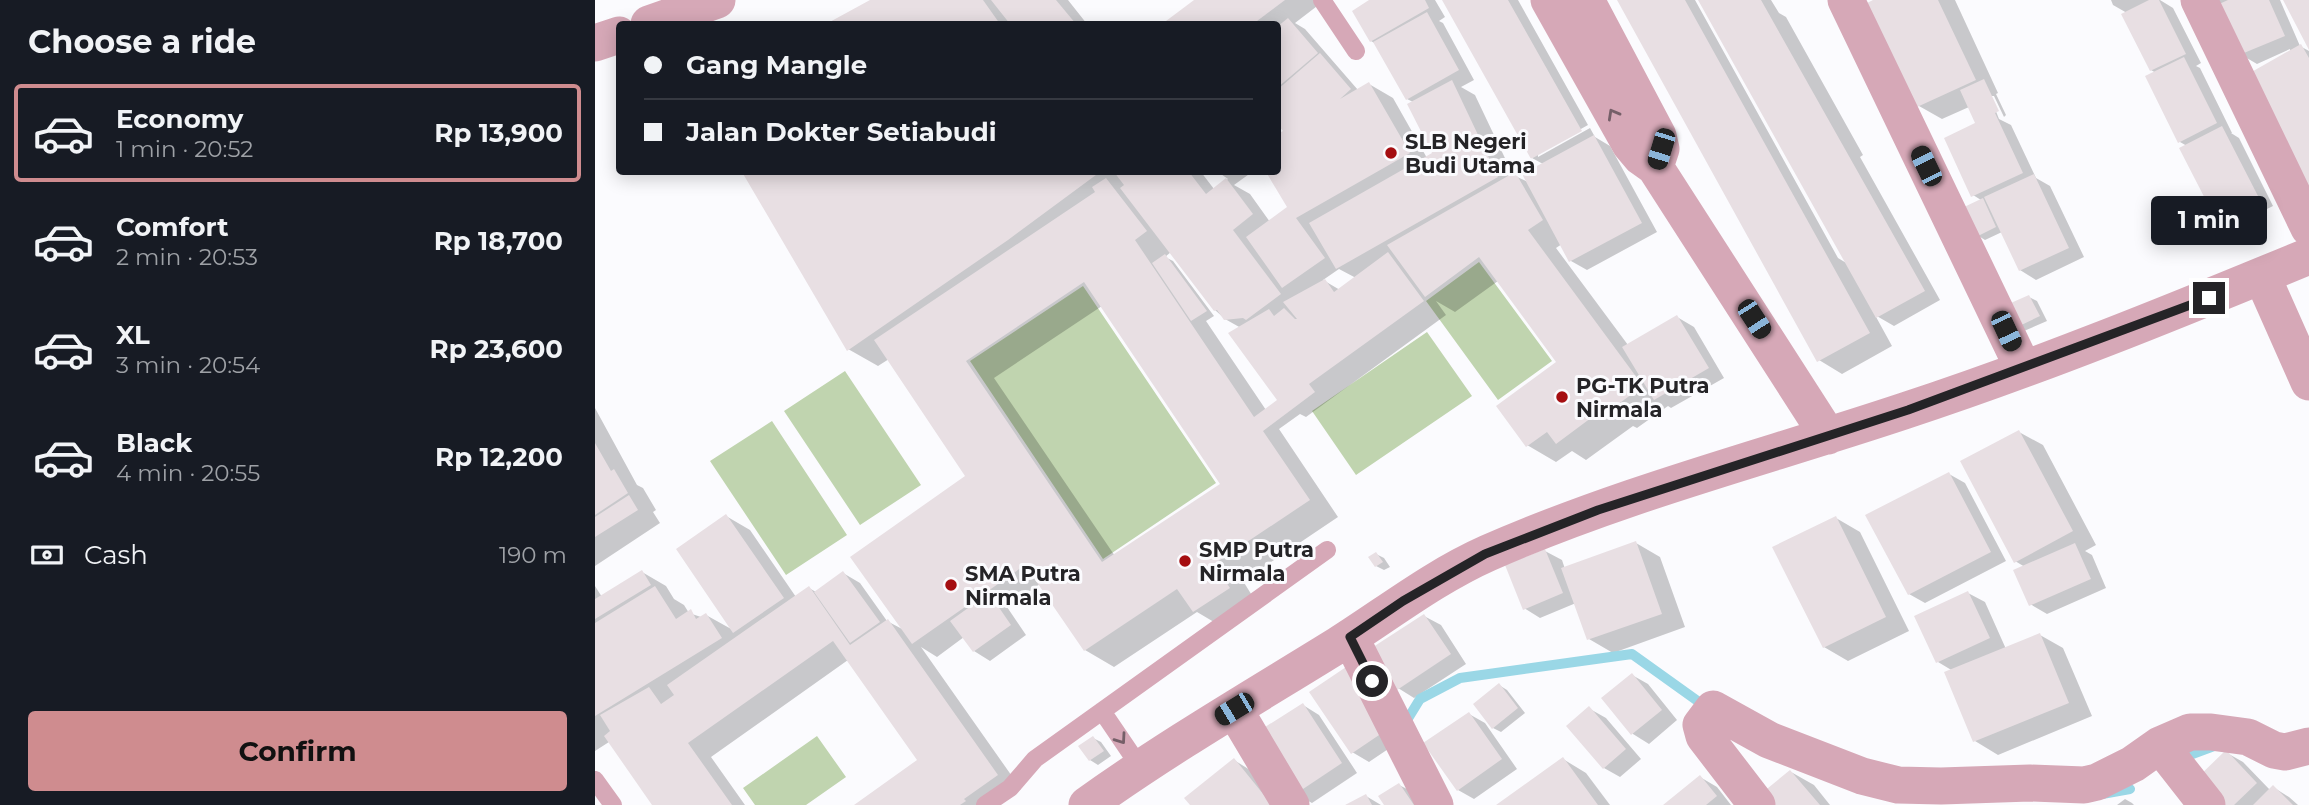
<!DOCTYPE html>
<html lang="en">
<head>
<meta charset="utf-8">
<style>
  body { margin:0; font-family:Montserrat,sans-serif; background:#242831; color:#f1f3f6; height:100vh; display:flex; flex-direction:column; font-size:26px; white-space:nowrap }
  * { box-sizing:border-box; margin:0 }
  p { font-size:23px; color:#9ea1a6 }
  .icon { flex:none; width:38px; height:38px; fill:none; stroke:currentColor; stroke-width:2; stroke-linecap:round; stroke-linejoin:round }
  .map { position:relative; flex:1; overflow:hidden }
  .panel { display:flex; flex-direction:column; background:#171b24; width:595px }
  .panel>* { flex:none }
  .guide { position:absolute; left:21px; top:21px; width:665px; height:154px; border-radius:7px; box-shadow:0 4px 18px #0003; display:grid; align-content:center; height:154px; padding:0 28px; background:#171b24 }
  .end { position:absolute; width:32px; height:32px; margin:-16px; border:9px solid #252427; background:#fff; box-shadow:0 0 0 4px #fff }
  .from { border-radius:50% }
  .bubble { position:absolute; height:49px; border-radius:7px; background:#171b24; box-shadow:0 4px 18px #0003; font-size:23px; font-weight:700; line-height:49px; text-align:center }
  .car { position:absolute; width:21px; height:42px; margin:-21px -10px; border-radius:9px; box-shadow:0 0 5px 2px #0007; background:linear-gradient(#222 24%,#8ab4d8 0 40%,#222 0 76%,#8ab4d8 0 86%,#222 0) }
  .guide b { display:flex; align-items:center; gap:24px; height:66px; font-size:26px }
  .guide b+b { border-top:2px solid #363941 }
  .guide i { width:18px; height:18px; background:#f1f3f6 }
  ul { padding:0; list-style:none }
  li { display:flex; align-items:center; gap:21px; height:98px; margin:0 14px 10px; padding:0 14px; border:4px solid transparent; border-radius:7px }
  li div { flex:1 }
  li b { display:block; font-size:26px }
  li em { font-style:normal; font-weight:700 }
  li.active { border-color:#cf8c8f }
  li>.icon { width:63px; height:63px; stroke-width:1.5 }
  h2 { padding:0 28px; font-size:32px; line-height:84px }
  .pay { display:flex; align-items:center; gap:18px; height:77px; padding:0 28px; font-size:26px }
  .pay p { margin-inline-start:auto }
  .cta { display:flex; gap:14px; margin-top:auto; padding:14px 28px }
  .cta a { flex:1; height:80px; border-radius:7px; background:#cf8c8f; color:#111; font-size:28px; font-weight:700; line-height:80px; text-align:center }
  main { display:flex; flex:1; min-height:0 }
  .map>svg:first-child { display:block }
  .green { fill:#c0d4af }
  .shadow { fill:#0003; fill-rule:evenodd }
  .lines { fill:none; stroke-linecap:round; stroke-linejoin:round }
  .stream { stroke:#9ad7e6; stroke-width:10 }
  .building { fill:#e8dfe3; fill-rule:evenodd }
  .lane { stroke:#d6a8b7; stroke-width:18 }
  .street { stroke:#d6a8b7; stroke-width:37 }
  .oneway { stroke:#755f68 }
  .route { stroke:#252427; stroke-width:9 }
  .poi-dot { fill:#a50e11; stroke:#fbfbfe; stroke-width:2.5 }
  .labels { text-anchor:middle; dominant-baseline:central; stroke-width:6; stroke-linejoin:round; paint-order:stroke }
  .poi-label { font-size:21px; font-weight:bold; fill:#252427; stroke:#fbfbfe; text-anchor:start }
</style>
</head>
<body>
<main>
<section class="panel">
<h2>Choose a ride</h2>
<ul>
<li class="active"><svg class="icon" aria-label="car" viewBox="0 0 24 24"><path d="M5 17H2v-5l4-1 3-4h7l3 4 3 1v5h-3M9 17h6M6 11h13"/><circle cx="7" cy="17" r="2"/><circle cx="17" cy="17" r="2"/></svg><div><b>Economy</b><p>1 min · 20:52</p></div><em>Rp 13,900</em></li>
<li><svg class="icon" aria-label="car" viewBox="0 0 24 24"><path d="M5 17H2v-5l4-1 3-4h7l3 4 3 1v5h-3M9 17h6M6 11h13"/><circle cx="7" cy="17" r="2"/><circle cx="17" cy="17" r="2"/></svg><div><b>Comfort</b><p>2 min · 20:53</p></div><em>Rp 18,700</em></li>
<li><svg class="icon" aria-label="car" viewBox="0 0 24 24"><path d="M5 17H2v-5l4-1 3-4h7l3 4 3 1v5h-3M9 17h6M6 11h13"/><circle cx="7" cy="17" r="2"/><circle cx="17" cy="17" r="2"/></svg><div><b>XL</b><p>3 min · 20:54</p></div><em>Rp 23,600</em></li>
<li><svg class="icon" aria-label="car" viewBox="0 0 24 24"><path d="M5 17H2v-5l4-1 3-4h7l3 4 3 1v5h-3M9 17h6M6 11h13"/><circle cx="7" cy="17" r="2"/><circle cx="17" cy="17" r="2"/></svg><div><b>Black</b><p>4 min · 20:55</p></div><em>Rp 12,200</em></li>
</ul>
<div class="pay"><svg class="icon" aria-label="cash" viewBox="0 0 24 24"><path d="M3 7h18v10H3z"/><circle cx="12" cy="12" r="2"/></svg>Cash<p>190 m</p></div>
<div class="cta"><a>Confirm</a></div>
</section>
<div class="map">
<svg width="1714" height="805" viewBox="0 0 1714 805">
  <rect width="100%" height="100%" fill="#fbfbfe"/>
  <path class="green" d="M884,262L957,361L903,400L831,301Z
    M488,286L621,483L508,559L375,361Z
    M832,332L877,396L761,475L717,411Z
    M250,371L326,485L265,525L189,411Z
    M177,421L252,535L191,575L115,461Z
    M222,736L251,777L211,805H160L148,788Z"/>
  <path class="shadow" d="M279,0H473L492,24H235Z
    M602,0H730L700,23L710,29L763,90L774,84L798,98L832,158L840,153L818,102L812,99L781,44L776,41L777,0H840L850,17L844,21L848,23L879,80L866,87L880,95L918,175L933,182L948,164L937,158L849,0H923L993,125L943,153V157L995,128L1000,137L1015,146L1062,232L992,270L976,261L967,244L961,248L1033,345L1082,317L1099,327L1129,378L1076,408L1073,406L1042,428L1038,426L991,460L977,451L961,462L932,445L963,362L903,281L860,312L841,301L851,315L711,417L705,414L684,429L743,517L648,581L663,605L629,628L602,612L519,667L490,650L445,584L412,607L431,635L395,661L379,651L369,637L342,657L326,647L426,789L403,805H262L325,761L253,660L116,757L150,805H60L14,742L0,751V586L7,597L47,572L71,586L79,599L89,605L94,613L106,617L111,615L138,630L131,516L155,530L201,597L214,588L221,592L248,573L265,583L292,621L309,630L373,476L294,359L283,366L253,349L149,172H606L619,189L633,179L623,172H657L639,185L655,194L675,222L694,208L673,172H682V131L685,135L691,131L682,121V24H570ZM576,252L620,310L630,319L646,328L688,405L671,410L611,321L619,316L578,261L570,257ZM744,269L761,278L745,290L728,280ZM507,306L627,485L520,556L399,378Z
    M1025,0H1100L1243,258L1253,264L1105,0H1176L1184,13L1191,17L1268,155L1265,157L1345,300L1299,326L1280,315L1297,346L1247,374L1224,360Z
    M1282,0H1360L1403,93L1401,94L1411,115L1409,117L1399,96H1395L1404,119L1416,125L1441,178L1455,186L1489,257L1441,280L1425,270L1407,232L1390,240L1382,235L1386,200L1378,195L1384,123L1374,107L1347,119L1324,106Z
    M1516,0H1565L1578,8L1606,63L1601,66L1605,68L1637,133H1636L1644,138L1678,206L1638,226L1621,216L1592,146L1585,142L1561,73L1556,70L1532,13L1518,5Z
    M1610,0H1685L1705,46L1714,51V201L1695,49L1662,64L1645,54Z
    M1434,297L1442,301L1452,321L1429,331L1421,327Z
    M0,408L42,485L48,488L61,510L58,512L65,523L0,566Z
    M1424,432L1448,445L1501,545L1490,551L1497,555L1511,588L1452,614L1435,604L1430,567L1420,561Z
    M1354,474L1370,483L1411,561L1330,603L1314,594Z
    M1241,518L1265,532L1314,631L1253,661L1229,647Z
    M1041,543L1065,557L1090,627L1018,653L994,639L981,603L945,618L929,608L950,551L967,560L970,569Z
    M781,554L789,558L795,567L789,570L781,566Z
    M1373,593L1390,602L1411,649L1445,635L1468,648L1497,716L1403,755L1380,741L1358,671L1343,662Z
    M829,616L846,625L871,664L819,698L803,688Z
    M1037,675L1053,684L1082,720L1054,744L1038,734L1008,698Z
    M904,685L912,690L930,713L906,732L898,728Z
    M717,692L808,739L774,762L757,752Z
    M708,705L724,715L762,773L717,803L700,794Z
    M995,709L1011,718L1046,759L1025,777L1009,768Z
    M874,714L890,723L922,769L879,799L863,790Z
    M498,738L506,742L516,756L503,765L495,760Z
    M1632,753L1648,762L1675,790L1678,787L1694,797L1703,805H1624Z
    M968,759L991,773L1015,805H906Z
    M639,760L655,770L684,805H597Z
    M1196,772L1219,785L1235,805H1171Z
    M1105,777L1122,787L1136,805H1071Z
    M804,785L812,789L822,805H791Z
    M771,796L786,805H754Z
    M1530,799L1537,803L1539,805H1522Z"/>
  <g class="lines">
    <path class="stream" d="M809,725L825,699L865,678L1037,654L1111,707
      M1592,756L1619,746
      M1507,794L1535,789"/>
  </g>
  <path class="building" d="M275,0H388L405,24H231Z
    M396,0H461L481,24H415Z
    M599,0H690L658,24H567Z
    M774,0H830L834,8L775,42L757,11Z
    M847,0H913L987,131L936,159Z
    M1022,0H1090L1275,333L1222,362Z
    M1103,0H1166L1330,291L1281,318Z
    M1278,0H1343L1381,80L1322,107L1264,7Z
    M1554,0H1564L1591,54L1555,71L1526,14Z
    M1633,0H1674L1690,36L1644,55L1622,5Z
    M1688,0H1714V50Z
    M832,12L864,70L811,100L778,42Z
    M693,18L723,53L682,88V27Z
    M1706,44L1714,58V192L1646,78Z
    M725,53L756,89L745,99L774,82L815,153L701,218L730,258L687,288L651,237L692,207L671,172H682V134L688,131L682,124V90Z
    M1589,57L1622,123L1583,143L1550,76Z
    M1389,79L1404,111L1400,113L1428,173L1376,197L1349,138L1380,123L1365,90Z
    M857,80L903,177L741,269L714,223L837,153L812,104Z
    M1627,126L1663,196L1620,218L1584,148Z
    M999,135L1047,223L974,262L927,174Z
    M147,172H505L413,240L252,351Z
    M519,172H594L611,194L631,178L658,214L638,230L686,294L651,320L648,318L629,320L622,310L619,311L525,188L529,185Z
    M920,172L948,220L933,230L1048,386L1011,413L1008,409L961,444L952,432L931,447L901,406L961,362L884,257L830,297L792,245Z
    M1439,174L1474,248L1424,271L1389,197Z
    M511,178L552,231L540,240L659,417L682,400L633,333L674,309L679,316L689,308L700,319H702L688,302L730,279L739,292L793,252L829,301L714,384L720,392L668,431L715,500L619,564L635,588L598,612L582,589L489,651L430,565L317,644L255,557L370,476L279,340L500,192L497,187ZM489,282L625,484L507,562L371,361Z
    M1388,198L1401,227L1381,237L1367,208Z
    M570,254L612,311L596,321L557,263Z
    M1434,295L1445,316L1420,328L1409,306Z
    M1082,315L1114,368L1059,400L1027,347Z
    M1424,430L1478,531L1419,563L1365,461Z
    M0,443L16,471L19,469L33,493L0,515Z
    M1354,472L1396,552L1313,595L1270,515Z
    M34,495L43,510L0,537V517Z
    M131,514L189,598L138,633L81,549Z
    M1241,516L1291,617L1228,648L1177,547Z
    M1041,541L1067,614L992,640L966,568Z
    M1480,543L1496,579L1434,606L1418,570Z
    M950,549L968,593L928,610L910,565Z
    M781,552L788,562L780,567L773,557Z
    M47,570L56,585L0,619V599Z
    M248,571L285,622L255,643L219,592Z
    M60,586L81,619L96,609L101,619L111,613L127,638L0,716V623Z
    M214,586L255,645L293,619L403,775L369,799L371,801L365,805H259L322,760L238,641L93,743L137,805H57L9,736L15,731L5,715L54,687L66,704L79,695L72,685Z
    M1373,591L1395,638L1341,663L1319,616Z
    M394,593L416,625L378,652L355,621Z
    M829,614L856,654L802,690L775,649Z
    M1445,633L1474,703L1378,742L1349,672Z
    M751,667L793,729L756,754L714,692Z
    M1037,673L1067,710L1036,735L1006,698Z
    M904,683L923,708L897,729L878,704Z
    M708,703L747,763L699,795L659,734Z
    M994,706L1031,749L1008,769L971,726Z
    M874,712L907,759L862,791L828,743Z
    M498,736L509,751L494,761L483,746Z
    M1631,750L1662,783L1639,805H1622L1599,781Z
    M968,757L1003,805H901Z
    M639,758L677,805H595L589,798Z
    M1195,770L1225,805H1169L1162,797Z
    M1105,775L1122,796L1111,805H1068Z
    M804,783L819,805H789L783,796Z
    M1678,785L1698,805H1658Z
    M771,794L777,805H750Z"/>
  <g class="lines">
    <path class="lane" d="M727,0L761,51
      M507,711L545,767
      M0,780L18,805
      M390,805L415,788L440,759L732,550"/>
    <path class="street" d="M954,0L1035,144L1046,157L1060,167L1233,436
      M991,0L1063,136L1066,149L1060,167
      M1251,0L1428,368
      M1604,0L1714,228
      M54,24L122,0
      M0,43L24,35
      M1667,276L1714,382
      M755,637L840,805
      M639,709L696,805
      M1565,745L1612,805
      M492,805C573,747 659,697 743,645C792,614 839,577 893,553C1027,494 1171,457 1309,411C1446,366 1581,311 1714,256
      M1162,805L1109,736L1106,725L1118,709L1174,740L1267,776L1303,785L1346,786L1435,783L1489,785L1502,782L1538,764L1565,745L1595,732H1616L1653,737L1679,750L1690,752L1714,746"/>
  </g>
  <defs><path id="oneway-chevron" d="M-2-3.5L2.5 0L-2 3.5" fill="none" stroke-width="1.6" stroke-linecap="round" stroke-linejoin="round" transform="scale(1.75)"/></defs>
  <g class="oneway">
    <use href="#oneway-chevron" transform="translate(1018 114) rotate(-119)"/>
    <use href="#oneway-chevron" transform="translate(526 739) rotate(55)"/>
  </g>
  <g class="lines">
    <path class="route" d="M777,681L755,637L808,601L890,554L1003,510L1313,410L1614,298"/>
  </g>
  <g class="poi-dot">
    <circle cx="796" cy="153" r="7"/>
    <circle cx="967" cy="397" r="7"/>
    <circle cx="590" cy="561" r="7"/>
    <circle cx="356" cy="585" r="7"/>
  </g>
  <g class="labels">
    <g class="poi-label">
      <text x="810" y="141">SLB Negeri<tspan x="810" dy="24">Budi Utama</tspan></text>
      <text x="981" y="385">PG-TK Putra<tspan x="981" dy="24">Nirmala</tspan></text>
      <text x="604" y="549">SMP Putra<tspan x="604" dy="24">Nirmala</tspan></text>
      <text x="370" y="573">SMA Putra<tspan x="370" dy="24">Nirmala</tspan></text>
    </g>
  </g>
</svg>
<i class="end from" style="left:777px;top:681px"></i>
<i class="end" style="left:1614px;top:298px"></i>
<div class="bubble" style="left:1556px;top:196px;width:116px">1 min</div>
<i class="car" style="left:1066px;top:149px;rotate:197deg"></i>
<i class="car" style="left:1331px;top:166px;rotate:334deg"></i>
<i class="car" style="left:1159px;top:319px;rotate:147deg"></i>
<i class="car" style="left:1411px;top:331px;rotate:155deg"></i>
<i class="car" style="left:639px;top:709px;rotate:239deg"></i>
<div class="guide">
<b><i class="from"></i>Gang Mangle</b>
<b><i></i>Jalan Dokter Setiabudi</b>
</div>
</div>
</main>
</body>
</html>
